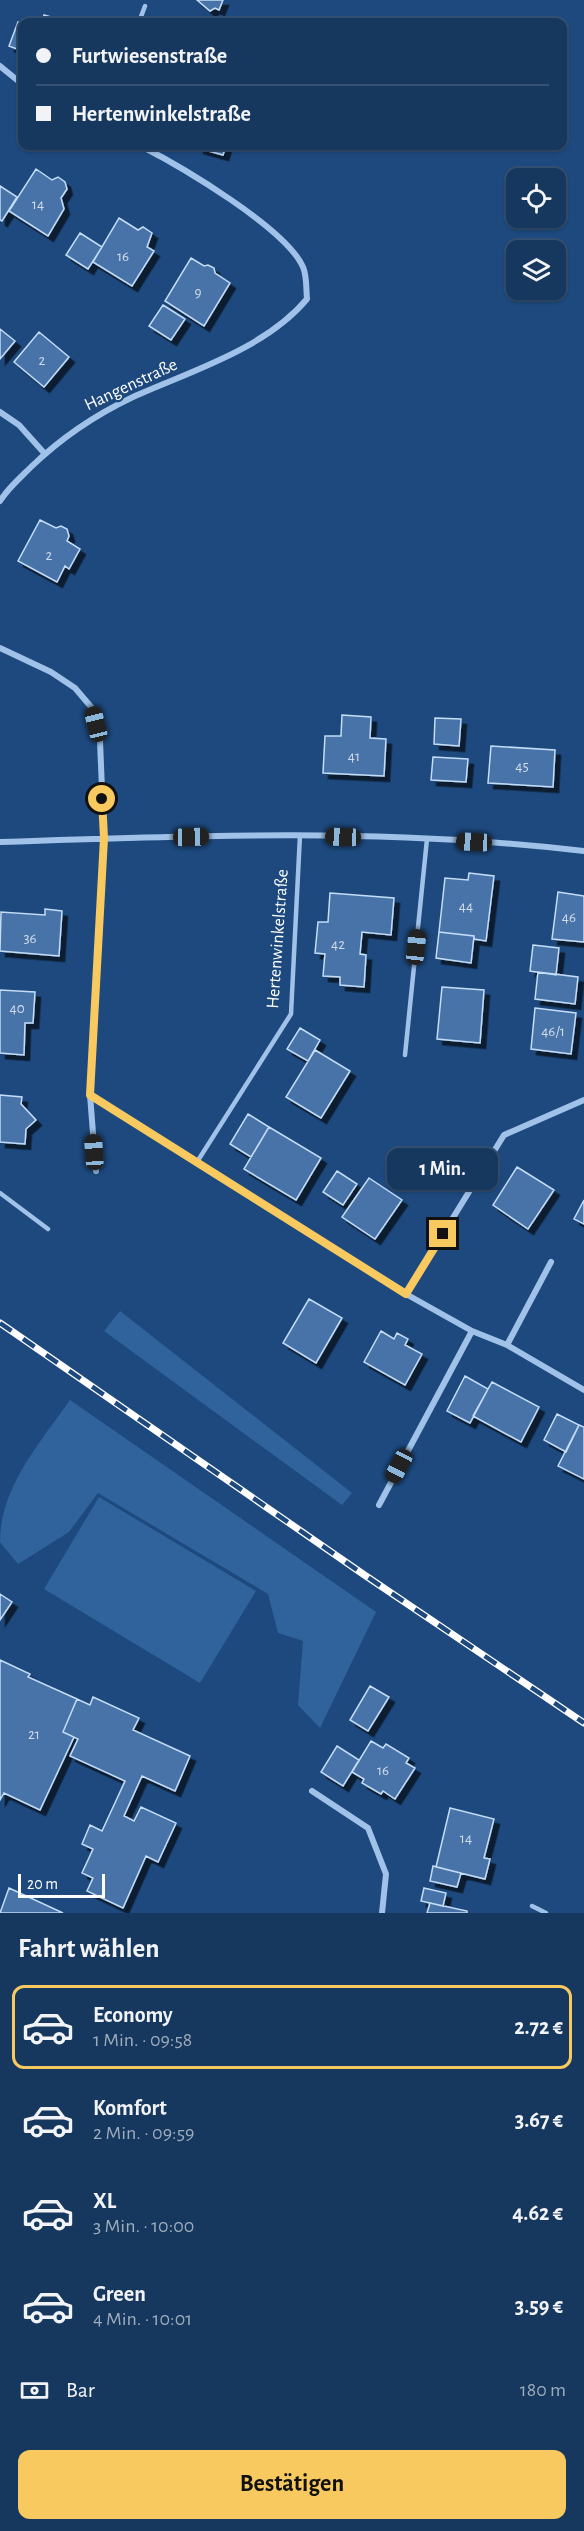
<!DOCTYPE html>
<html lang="de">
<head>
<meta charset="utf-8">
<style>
  body { margin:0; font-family:"Alegreya Sans",sans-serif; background:#1f3f64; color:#f1f3f6; height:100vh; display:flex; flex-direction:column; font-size:22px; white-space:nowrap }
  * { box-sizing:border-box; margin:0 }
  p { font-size:20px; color:#9eacbc }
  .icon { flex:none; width:33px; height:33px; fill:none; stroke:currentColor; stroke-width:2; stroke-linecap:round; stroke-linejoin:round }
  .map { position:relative; height:1913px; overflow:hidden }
  .side { display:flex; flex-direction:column; background:#16375e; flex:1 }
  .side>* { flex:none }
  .hud { position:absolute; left:18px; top:18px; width:549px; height:132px; border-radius:12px; box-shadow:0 2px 4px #0004,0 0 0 2px #355173; display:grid; align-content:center; height:132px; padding:0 18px; background:#16375e }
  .tools { position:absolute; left:506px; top:168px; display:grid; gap:12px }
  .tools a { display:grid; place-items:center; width:60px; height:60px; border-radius:12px; background:#16375e; box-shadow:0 2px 4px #0004,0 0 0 2px #355173; font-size:30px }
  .scale { position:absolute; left:18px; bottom:15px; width:87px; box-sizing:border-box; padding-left:6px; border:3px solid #fff; border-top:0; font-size:16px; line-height:21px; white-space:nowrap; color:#fff; -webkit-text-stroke:4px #1d497e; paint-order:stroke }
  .end { position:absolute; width:27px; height:27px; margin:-14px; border:8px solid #f7c95f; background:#111; box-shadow:0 0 0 3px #111 }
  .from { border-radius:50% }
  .bubble { position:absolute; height:42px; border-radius:12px; background:#16375e; box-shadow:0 2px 4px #0004,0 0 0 2px #355173; font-size:20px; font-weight:700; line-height:42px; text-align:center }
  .car { position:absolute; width:18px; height:36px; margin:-18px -9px; border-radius:8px; box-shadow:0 0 4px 2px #0007; background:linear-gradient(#222 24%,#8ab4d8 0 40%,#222 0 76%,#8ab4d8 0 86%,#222 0) }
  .hud b { display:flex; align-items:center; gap:21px; height:57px; font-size:22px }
  .hud b+b { border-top:2px solid #355173 }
  .hud i { width:15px; height:15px; background:#f1f3f6 }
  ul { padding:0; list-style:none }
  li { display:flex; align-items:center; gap:18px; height:84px; margin:0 12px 9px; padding:0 6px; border:3px solid transparent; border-radius:12px }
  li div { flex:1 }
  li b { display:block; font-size:22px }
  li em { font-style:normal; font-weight:700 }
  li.selected { border-color:#f7c95f }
  li>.icon { width:54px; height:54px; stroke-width:1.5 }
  h2 { padding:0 18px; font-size:27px; line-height:72px }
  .pay { display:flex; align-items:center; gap:15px; height:66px; padding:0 18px; font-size:22px }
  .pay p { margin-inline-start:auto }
  .cta { display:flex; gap:12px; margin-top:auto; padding:12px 18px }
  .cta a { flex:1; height:69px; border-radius:12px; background:#f7c95f; color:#111; font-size:24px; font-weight:700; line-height:69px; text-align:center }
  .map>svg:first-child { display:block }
  .green { fill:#30639c }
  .building { fill:#4673a8; stroke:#c4dcf6; stroke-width:1.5; filter:url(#shadow) }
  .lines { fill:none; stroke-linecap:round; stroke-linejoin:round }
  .service { stroke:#a0c2e8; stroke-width:4.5 }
  .minor { stroke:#a0c2e8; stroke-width:6 }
  .rail-casing { stroke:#fff; stroke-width:7 }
  .rail { stroke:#1d497e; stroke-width:4.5; stroke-dasharray:14; stroke-linecap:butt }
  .route { stroke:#f7c95f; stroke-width:8 }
  .labels { text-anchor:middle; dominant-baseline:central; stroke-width:4.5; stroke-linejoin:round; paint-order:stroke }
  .number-label { font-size:15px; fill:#d1dce9 }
  .street-label { font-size:18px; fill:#fff; stroke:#1d497e }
</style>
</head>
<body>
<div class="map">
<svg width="584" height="1913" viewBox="0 0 584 1913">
  <defs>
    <filter id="shadow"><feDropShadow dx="5.5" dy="5.5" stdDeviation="0" flood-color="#0009"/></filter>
  </defs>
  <rect width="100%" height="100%" fill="#1d497e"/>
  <path class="green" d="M120,1311L352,1493L342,1505L104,1331Z
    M70,1400L376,1612L320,1728L298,1705L303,1641L278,1633L268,1594L98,1493L69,1532L18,1564L0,1542C0,1487 40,1443 70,1400Z
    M99,1497L256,1591L200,1683L44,1589Z"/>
  <path class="building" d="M197,0H223L219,10L215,8L210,11Z
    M44,15L68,22H42Z
    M18,22L22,23V51L9,46Z
    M199,146H226L223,155L198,148Z
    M36,169L52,180L58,177L65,182L67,189L61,198L64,209L48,236L9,211Z
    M0,186L17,197L2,221L0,220Z
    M119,218L138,230L143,227L152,233L147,247L154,251L132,286L93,262Z
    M80,233L102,247L88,269L66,255Z
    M191,258L204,266L208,265L214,268L215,273L230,283L204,326L165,301Z
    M163,305L185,319L171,340L149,326Z
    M0,329L15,341L0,359Z
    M39,332L69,357L44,387L14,362Z
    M40,520L56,528L61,526L67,529L69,536L67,541L80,549L69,569L65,566L57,582L18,561Z
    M342,715L371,717L370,738L386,739L384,776L323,773L325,736H341Z
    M435,718L461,719L459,746L434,744Z
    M491,746L555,750L553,787L488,783Z
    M433,757L468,759L466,782L431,780Z
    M469,873L494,876L486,941L474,939V936L439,932L445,878L468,880Z
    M558,892L584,896V942L552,939Z
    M330,893L394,898L391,935L362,932L360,954L366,955L364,987L340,985V977L323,976L325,954L315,953L318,922H328Z
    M45,909L62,911L59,956L0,951L1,912L45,915Z
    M439,932L474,936L471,963L436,958Z
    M533,945L559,948L556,975L530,971Z
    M538,972L578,977L575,1004L535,999Z
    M442,987L484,990L480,1043L437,1039Z
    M0,990L35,992L33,1023H25L24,1055L0,1053Z
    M535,1008L576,1013L571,1054L531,1049Z
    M300,1028L320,1040L308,1061L287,1049Z
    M315,1050L350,1071L321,1118L286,1097Z
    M0,1095L22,1097L21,1104L36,1120L26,1129L25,1144L0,1142Z
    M248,1114L269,1127L251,1157L230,1144Z
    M269,1127L321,1158L296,1200L244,1169Z
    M517,1167L554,1190L528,1229L493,1205Z
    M337,1171L357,1184L343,1205L323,1192Z
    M369,1178L402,1200L375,1239L342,1217Z
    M584,1200V1224L574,1219Z
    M309,1299L342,1318L316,1363L283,1343Z
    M381,1331L394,1339L397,1333L408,1339L405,1345L422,1354L405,1385L364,1362Z
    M465,1376L488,1389L470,1423L447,1411Z
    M492,1382L539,1407L521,1442L473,1416Z
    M557,1414L579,1425L566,1452L544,1440Z
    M579,1425L584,1427V1479L558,1466Z
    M0,1594L12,1602L0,1620Z
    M0,1660L30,1674L28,1677L77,1699L63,1732L74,1737L40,1810L4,1793L0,1800Z
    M370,1686L389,1697L368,1731L350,1720Z
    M93,1697L139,1718L133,1730L190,1756L175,1791L142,1776L124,1816L134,1821L141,1807L176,1823L158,1862L146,1856L123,1908L87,1891L93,1878L82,1873L93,1849L82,1844L90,1825L102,1831L125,1781L70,1756L78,1739L63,1732L77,1699L90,1705Z
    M371,1741L383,1748L386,1744L409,1758L406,1763L415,1768L395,1799L383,1791L381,1794L362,1783L364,1779L352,1772Z
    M337,1746L359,1760L343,1786L321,1772Z
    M450,1808L494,1819L484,1858L490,1859L485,1879L436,1867Z
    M433,1866L461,1873L457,1887L430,1881Z
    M9,1888L63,1913H0Z
    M424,1888L446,1893L443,1906L421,1901Z
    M430,1903L467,1911V1913H427Z"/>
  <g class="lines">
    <path class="service" d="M139,22L145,6
      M405,1055L427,839
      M197,1162L291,1014L300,835
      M0,1193L48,1229
      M532,1906L546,1913"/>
    <path class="minor" d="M0,66L22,84
      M0,412L19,425L45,454
      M0,501C8,488 20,478 31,467C61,438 95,415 133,397C191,371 265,349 307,299C306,289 307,276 303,267C286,228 180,166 141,146
      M0,648L51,672L75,688L92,708L100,741L104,838L90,1095L96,1171
      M0,842C194,835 391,828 584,851
      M90,1095L406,1294L472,1331L507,1345L584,1390
      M406,1294L504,1135L584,1100
      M507,1345L551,1262
      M379,1505L472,1331
      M312,1791L368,1828L386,1874L382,1913"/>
    <defs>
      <path id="rail" d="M0,1323L363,1574L584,1723"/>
    </defs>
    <use href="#rail" class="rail-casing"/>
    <use href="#rail" class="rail"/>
  </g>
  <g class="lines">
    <path class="route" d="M102,799L104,838L90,1095L406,1294L443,1234"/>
  </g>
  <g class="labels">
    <g class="number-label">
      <text x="38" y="204">14</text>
      <text x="123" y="256">16</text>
      <text x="198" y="292">9</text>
      <text x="42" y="360">2</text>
      <text x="49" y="555">2</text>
      <text x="354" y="756">41</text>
      <text x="522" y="766">45</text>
      <text x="466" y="906">44</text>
      <text x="569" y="917">46</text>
      <text x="30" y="938">36</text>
      <text x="338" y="944">42</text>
      <text x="17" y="1008">40</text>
      <text x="553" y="1031">46/1</text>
      <text x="34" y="1734">21</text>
      <text x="383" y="1770">16</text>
      <text x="466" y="1838">14</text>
    </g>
    <g class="street-label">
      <text transform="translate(131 385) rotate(-25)">Hangenstraße</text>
      <text transform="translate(278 939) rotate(-86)">Hertenwinkelstraße</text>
    </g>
  </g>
</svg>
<div class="tools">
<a><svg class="icon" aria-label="locate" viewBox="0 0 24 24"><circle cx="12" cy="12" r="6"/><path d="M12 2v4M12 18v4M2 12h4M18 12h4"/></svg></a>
<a><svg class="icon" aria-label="layers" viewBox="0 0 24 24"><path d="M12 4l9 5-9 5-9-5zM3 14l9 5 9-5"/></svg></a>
</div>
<div class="scale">20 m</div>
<i class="end from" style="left:102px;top:799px"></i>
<i class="end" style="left:443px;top:1234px"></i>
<div class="bubble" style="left:387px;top:1148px;width:111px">1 Min.</div>
<i class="car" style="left:96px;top:724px;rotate:346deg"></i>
<i class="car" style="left:191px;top:837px;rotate:89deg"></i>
<i class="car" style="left:343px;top:837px;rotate:272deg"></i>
<i class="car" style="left:474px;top:842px;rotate:273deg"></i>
<i class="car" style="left:416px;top:947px;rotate:6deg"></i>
<i class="car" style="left:94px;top:1152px;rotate:356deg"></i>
<i class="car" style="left:399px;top:1466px;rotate:208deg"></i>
<div class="hud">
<b><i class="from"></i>Furtwiesenstraße</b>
<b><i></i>Hertenwinkelstraße</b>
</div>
</div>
<section class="side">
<h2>Fahrt wählen</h2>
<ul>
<li class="selected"><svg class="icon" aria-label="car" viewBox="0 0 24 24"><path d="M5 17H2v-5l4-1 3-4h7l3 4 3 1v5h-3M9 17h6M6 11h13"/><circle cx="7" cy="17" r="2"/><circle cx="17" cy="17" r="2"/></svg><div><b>Economy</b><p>1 Min. · 09:58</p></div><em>2.72 €</em></li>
<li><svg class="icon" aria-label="car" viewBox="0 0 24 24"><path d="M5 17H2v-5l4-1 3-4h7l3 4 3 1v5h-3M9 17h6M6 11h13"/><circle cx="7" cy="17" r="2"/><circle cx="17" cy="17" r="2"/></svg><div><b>Komfort</b><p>2 Min. · 09:59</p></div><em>3.67 €</em></li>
<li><svg class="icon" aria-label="car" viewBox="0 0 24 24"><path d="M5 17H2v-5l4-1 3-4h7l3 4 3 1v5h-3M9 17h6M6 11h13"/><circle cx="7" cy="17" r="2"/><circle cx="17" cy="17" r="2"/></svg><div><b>XL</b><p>3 Min. · 10:00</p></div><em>4.62 €</em></li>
<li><svg class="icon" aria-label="car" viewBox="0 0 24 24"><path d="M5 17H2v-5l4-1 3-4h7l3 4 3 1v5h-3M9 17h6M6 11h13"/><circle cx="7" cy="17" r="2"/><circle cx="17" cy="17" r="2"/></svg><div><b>Green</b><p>4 Min. · 10:01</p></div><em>3.59 €</em></li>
</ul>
<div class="pay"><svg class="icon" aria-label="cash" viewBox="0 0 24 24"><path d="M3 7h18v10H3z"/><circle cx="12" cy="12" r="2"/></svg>Bar<p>180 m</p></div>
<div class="cta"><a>Bestätigen</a></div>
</section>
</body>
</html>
